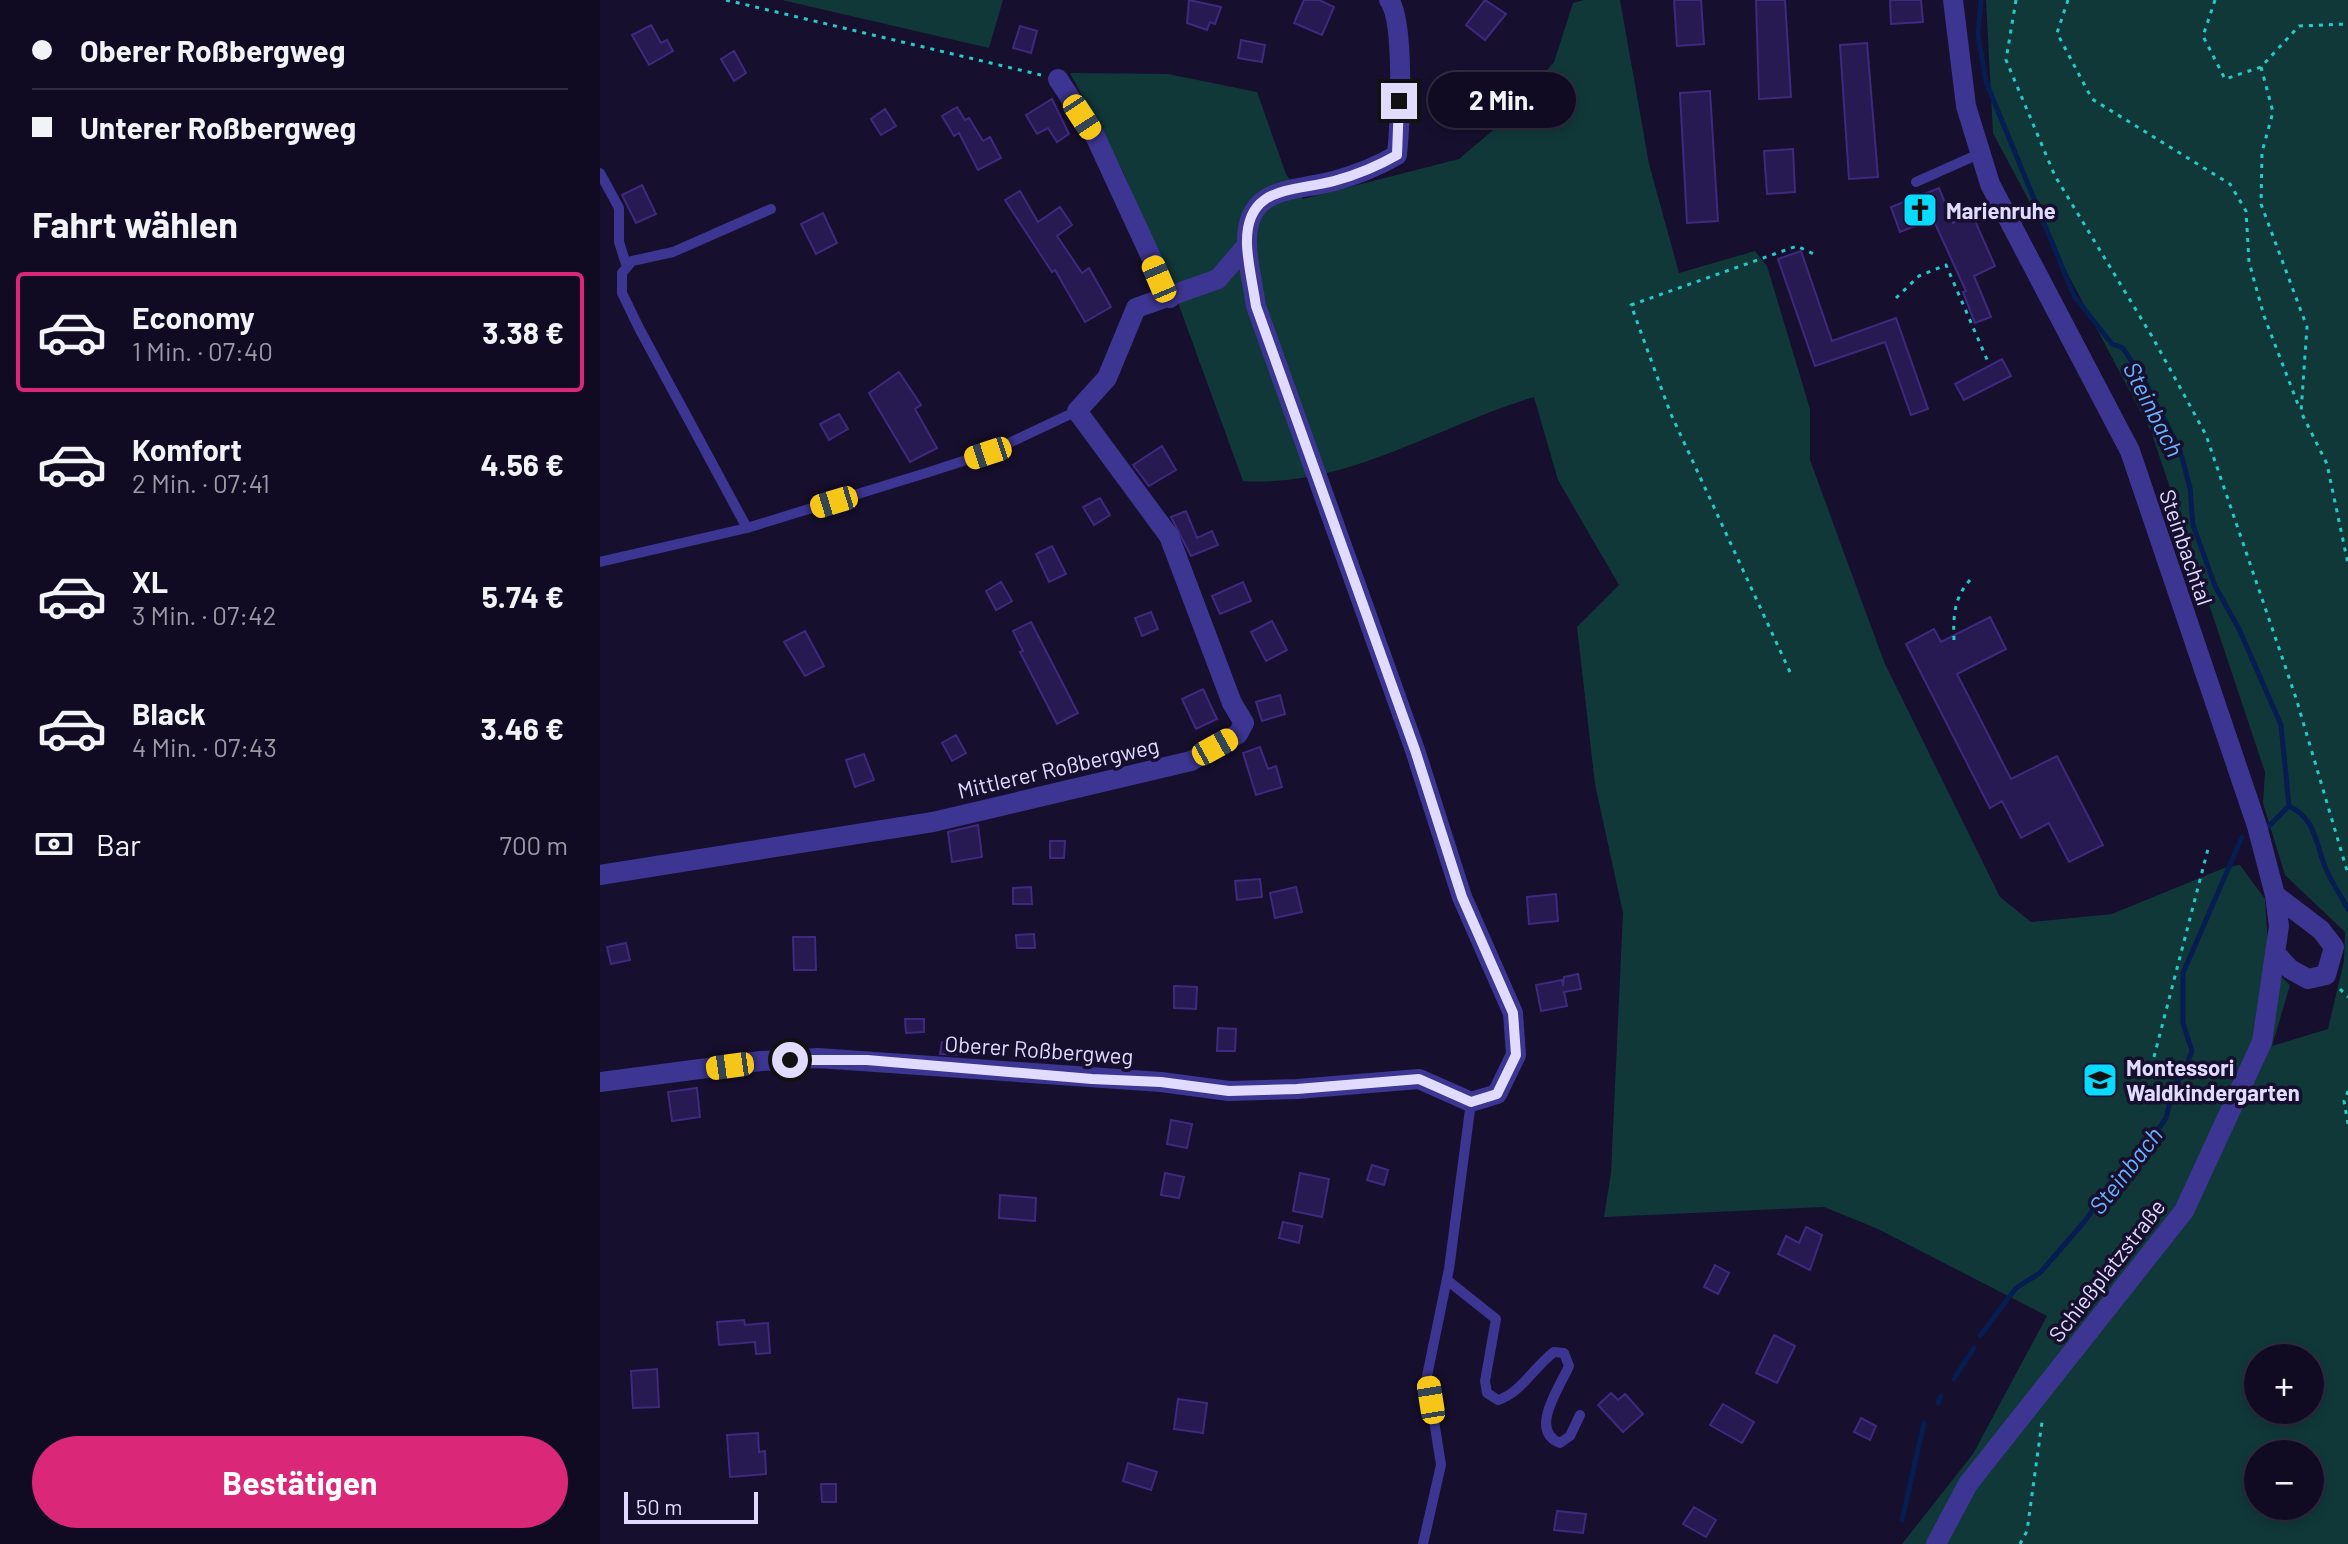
<!DOCTYPE html>
<html lang="de">
<head>
<meta charset="utf-8">
<style>
  body { margin:0; font-family:Barlow,sans-serif; background:#1e192f; color:#f1f3f6; height:100vh; display:flex; flex-direction:column; font-size:30px; white-space:nowrap }
  * { box-sizing:border-box; margin:0 }
  p { font-size:26px; color:#9c9ba5 }
  .icon { flex:none; width:44px; height:44px; fill:none; stroke:currentColor; stroke-width:2; stroke-linecap:round; stroke-linejoin:round }
  .map { position:relative; flex:1; overflow:hidden }
  .details { display:flex; flex-direction:column; background:#100b22; width:600px }
  .details>* { flex:none }
  .banner { display:grid; align-content:center; height:176px; padding:0 32px; background:#100b22 }
  .buttons { position:absolute; left:1644px; top:1344px; display:grid; gap:16px }
  .buttons a { display:grid; place-items:center; width:80px; height:80px; border-radius:50%; background:#100b22; box-shadow:0 4px 12px #0003,0 0 0 2px #302b40; font-size:40px }
  .scale { position:absolute; left:24px; bottom:20px; width:134px; box-sizing:border-box; padding-left:8px; border:4px solid #e1dcff; border-top:0; font-size:22px; line-height:28px; white-space:nowrap; color:#e1dcff; -webkit-text-stroke:6px #160f2e; paint-order:stroke }
  .end { position:absolute; width:36px; height:36px; margin:-18px; border:10px solid #e1dcff; background:#111; box-shadow:0 0 0 4px #111 }
  .from { border-radius:50% }
  .bubble { position:absolute; height:56px; border-radius:28px; background:#100b22; box-shadow:0 4px 12px #0003,0 0 0 2px #302b40; font-size:26px; font-weight:700; line-height:56px; text-align:center }
  .car { position:absolute; width:24px; height:48px; margin:-24px -12px; border-radius:10px; box-shadow:0 0 6px 2px #0007; background:linear-gradient(#f5c518 24%,#345 0 40%,#f5c518 0 76%,#345 0 86%,#f5c518 0) }
  .banner b { display:flex; align-items:center; gap:28px; height:76px; font-size:30px }
  .banner b+b { border-top:2px solid #302b40 }
  .banner i { width:20px; height:20px; background:#f1f3f6 }
  ul { padding:0; list-style:none }
  li { display:flex; align-items:center; gap:24px; height:120px; margin:0 16px 12px; padding:0 16px; border:4px solid transparent; border-radius:8px }
  li div { flex:1 }
  li b { display:block; font-size:30px }
  li em { font-style:normal; font-weight:700 }
  li.active { border-color:#db2777 }
  li>.icon { width:72px; height:72px; stroke-width:1.5 }
  h2 { padding:0 32px; font-size:36px; line-height:96px }
  .pay { display:flex; align-items:center; gap:20px; height:88px; padding:0 32px; font-size:30px }
  .pay p { margin-inline-start:auto }
  .cta { display:flex; gap:16px; margin-top:auto; padding:16px 32px }
  .cta a { flex:1; height:92px; border-radius:48px; background:#db2777; color:#fff; font-size:32px; font-weight:700; line-height:92px; text-align:center }
  main { display:flex; flex:1; min-height:0 }
  .map>svg:first-child { display:block }
  .green { fill:#113839; fill-rule:evenodd }
  .lines { fill:none; stroke-linecap:round; stroke-linejoin:round }
  .stream { stroke:#051d51; stroke-width:5 }
  .building { fill:#271951; stroke:#3e297f; stroke-width:2 }
  .path { stroke:#24cbc8; stroke-width:3; stroke-dasharray:4 6; stroke-linecap:butt }
  .service { stroke:#3d3592; stroke-width:10 }
  .minor { stroke:#3d3592; stroke-width:20 }
  .route { stroke:#e1dcff; stroke-width:10 }
  .labels { text-anchor:middle; dominant-baseline:central; stroke-width:7; stroke-linejoin:round; paint-order:stroke }
  .poi-label { font-size:22px; font-weight:bold; fill:#e1dcff; stroke:#160f2e; text-anchor:start }
  .street-label { font-size:22px; fill:#e1dcff; stroke:#160f2e }
  .water-label { font-size:24px; font-style:italic; fill:#6ab3ff; stroke:#160f2e }
</style>
</head>
<body>
<main>
<section class="details">
<div class="banner">
<b><i class="from"></i>Oberer Roßbergweg</b>
<b><i></i>Unterer Roßbergweg</b>
</div>
<h2>Fahrt wählen</h2>
<ul>
<li class="active"><svg class="icon" aria-label="car" viewBox="0 0 24 24"><path d="M5 17H2v-5l4-1 3-4h7l3 4 3 1v5h-3M9 17h6M6 11h13"/><circle cx="7" cy="17" r="2"/><circle cx="17" cy="17" r="2"/></svg><div><b>Economy</b><p>1 Min. · 07:40</p></div><em>3.38 €</em></li>
<li><svg class="icon" aria-label="car" viewBox="0 0 24 24"><path d="M5 17H2v-5l4-1 3-4h7l3 4 3 1v5h-3M9 17h6M6 11h13"/><circle cx="7" cy="17" r="2"/><circle cx="17" cy="17" r="2"/></svg><div><b>Komfort</b><p>2 Min. · 07:41</p></div><em>4.56 €</em></li>
<li><svg class="icon" aria-label="car" viewBox="0 0 24 24"><path d="M5 17H2v-5l4-1 3-4h7l3 4 3 1v5h-3M9 17h6M6 11h13"/><circle cx="7" cy="17" r="2"/><circle cx="17" cy="17" r="2"/></svg><div><b>XL</b><p>3 Min. · 07:42</p></div><em>5.74 €</em></li>
<li><svg class="icon" aria-label="car" viewBox="0 0 24 24"><path d="M5 17H2v-5l4-1 3-4h7l3 4 3 1v5h-3M9 17h6M6 11h13"/><circle cx="7" cy="17" r="2"/><circle cx="17" cy="17" r="2"/></svg><div><b>Black</b><p>4 Min. · 07:43</p></div><em>3.46 €</em></li>
</ul>
<div class="pay"><svg class="icon" aria-label="cash" viewBox="0 0 24 24"><path d="M3 7h18v10H3z"/><circle cx="12" cy="12" r="2"/></svg>Bar<p>700 m</p></div>
<div class="cta"><a>Bestätigen</a></div>
</section>
<div class="map">
<svg width="1748" height="1544" viewBox="0 0 1748 1544">
  <rect width="100%" height="100%" fill="#160f2e"/>
  <path class="green" d="M182,0H403L389,48Z
    M984,0H1020L1049,164L1079,273L1155,251L1167,266L1210,409V460L1266,613L1285,664L1400,897L1431,922L1512,914L1624,868L1640,865L1665,899L1669,965L1690,985L1672,1046L1728,1029L1744,961L1745,932L1685,875L1663,803L1665,772L1551,431L1393,133L1386,0H1748V1544H1302L1373,1454L1447,1316L1278,1229L1224,1207L1004,1217L1011,1173L1023,913L995,784L977,627L1019,585L958,480L934,397C839,425 747,488 643,481L569,278L524,174L470,73L568,74L657,92L686,174L703,199L859,159L905,120L954,62L973,3ZM1658,1358H1710V1410H1658ZM1658,1454H1710V1506H1658Z"/>
  <g class="lines">
    <path class="stream" d="M1381,0L1378,35L1386,82L1474,296L1512,344L1523,348L1545,382L1580,450L1590,488L1593,525L1615,586L1639,629L1681,725L1689,806L1667,828
      M1689,806C1717,820 1715,843 1726,869C1732,883 1741,896 1748,909
      M1380,1336L1416,1288L1440,1273L1484,1222L1509,1188L1538,1159L1566,1118L1574,1085L1583,1075L1592,1051L1583,1023V973L1642,837
      M1354,1379L1374,1348
      M1338,1403L1341,1396
      M1302,1520L1324,1423"/>
  </g>
  <path class="building" d="M589,0L621,7L615,24L610,22L607,30L587,23Z
    M704,0H719L734,7L722,35L694,23Z
    M885,0L906,14L885,40L866,25Z
    M1074,0H1101L1104,44L1077,46Z
    M1156,0H1185L1191,97L1159,99Z
    M1290,0H1321L1323,22L1291,24Z
    M51,25L61,43L67,40L73,51L49,65L32,35Z
    M420,26L437,31L431,53L413,48Z
    M641,40L665,45L662,62L638,58Z
    M1267,43L1278,177L1249,179L1240,45Z
    M134,51L146,73L134,81L121,59Z
    M1110,91L1118,221L1087,223L1080,93Z
    M452,99L469,134L457,142L448,128L437,134L426,115Z
    M357,107L365,120L369,118L383,141L390,137L401,158L378,170L359,133L354,136L342,116Z
    M285,109L296,126L281,135L271,119Z
    M1193,149L1195,192L1167,194L1164,151Z
    M42,185L56,214L36,223L22,195Z
    M1339,188L1353,223L1372,214L1395,266L1374,276L1391,317L1375,323L1363,292L1366,291L1333,219L1300,232L1291,207Z
    M420,191L438,222L460,207L472,225L457,236L482,273L489,268L511,307L485,322L455,270L452,272L405,200Z
    M223,213L237,243L216,254L201,224Z
    M1201,251L1232,341L1296,318L1328,409L1311,415L1285,342L1215,366L1178,259Z
    M1402,359L1411,376L1364,400L1355,384Z
    M299,372L321,405L315,409L337,448L310,462L269,393Z
    M239,414L248,429L229,440L220,424Z
    M562,446L576,470L549,486L533,465Z
    M500,498L510,515L494,525L483,507Z
    M586,511L597,538L612,531L618,545L591,556L571,517Z
    M452,546L466,574L449,582L436,554Z
    M401,582L412,601L396,610L386,591Z
    M643,582L651,601L620,614L612,596Z
    M551,612L558,629L542,636L535,618Z
    M1390,617L1406,649L1357,674L1411,779L1457,756L1503,845L1469,862L1449,823L1421,838L1402,801L1390,808L1306,644L1334,629L1341,642Z
    M672,621L687,650L666,661L651,632Z
    M431,622L478,713L457,724L420,652L423,651L413,631Z
    M205,631L224,666L205,676L184,642Z
    M603,689L617,719L596,729L582,699Z
    M680,695L685,714L662,721L656,702Z
    M356,735L366,753L352,761L342,743Z
    M660,747L668,769L676,766L682,787L656,795L643,753Z
    M264,754L274,780L255,787L246,760Z
    M378,825L382,857L352,862L348,832Z
    M450,841H465L464,858H450Z
    M660,879L662,897L637,900L635,881Z
    M431,887L432,904H413V888Z
    M696,887L702,912L675,918L670,893Z
    M956,894L958,921L929,924L927,897Z
    M434,934L435,948H417L416,935Z
    M193,937H215L216,970H194Z
    M26,943L30,960L11,964L7,947Z
    M978,974L981,989L964,992L967,1006L941,1011L936,985L962,980L963,986L964,977Z
    M574,986L597,987L596,1009L574,1008Z
    M305,1019H324V1032L306,1033Z
    M618,1028L636,1029L635,1051H617Z
    M342,1042L365,1045L364,1055L340,1054Z
    M97,1088L100,1117L72,1121L68,1092Z
    M571,1120L592,1124L587,1148L567,1144Z
    M772,1165L788,1170L784,1185L767,1180Z
    M565,1173L584,1177L579,1198L561,1195Z
    M700,1173L729,1179L722,1217L693,1211Z
    M400,1195L436,1198L435,1221L399,1218Z
    M683,1222L702,1226L699,1243L679,1238Z
    M1206,1227L1222,1235L1210,1270L1178,1254L1186,1236L1199,1243Z
    M1115,1265L1129,1273L1118,1294L1104,1287Z
    M144,1320L145,1325L168,1323L170,1353L156,1354L155,1342L119,1345L117,1322Z
    M1174,1335L1195,1346L1177,1383L1156,1373Z
    M57,1369L59,1407L33,1408L31,1371Z
    M1011,1393L1018,1400L1025,1394L1043,1414L1023,1432L998,1405Z
    M578,1399L607,1403L603,1433L574,1429Z
    M1123,1404L1154,1422L1142,1443L1110,1425Z
    M1261,1418L1276,1426L1270,1440L1254,1432Z
    M158,1433L159,1452L165,1451L166,1474L130,1477L127,1435Z
    M528,1463L557,1472L551,1490L523,1481Z
    M221,1484H236V1502H222Z
    M1094,1507L1116,1520L1106,1537L1083,1524Z
    M957,1511L986,1514L983,1533L954,1530Z"/>
  <g class="lines">
    <path class="path" d="M126,0L441,75
      M1416,0L1406,60L1455,176L1553,338L1606,435L1696,698L1748,874
      M1468,0L1457,33L1492,99L1630,184L1646,211L1649,262L1664,316L1699,407
      M1615,0L1603,36L1625,79L1661,67L1699,26L1748,24
      M1661,67L1673,112L1662,152L1661,204L1707,327L1701,412L1727,464L1748,564
      M1296,298L1319,276L1346,265L1389,364
      M1354,640C1353,616 1354,596 1372,578
      M1190,672L1070,412L1031,305L1197,246L1218,256
      M1740,989L1748,997
      M1554,1057L1608,849
      M1748,1091L1744,1101L1748,1124
      M1420,1544L1427,1531L1442,1422"/>
    <path class="service" d="M0,173L19,208V242L27,267
      M1316,182L1381,153
      M147,528L39,328L22,293V273L32,261L73,252L171,209
      M0,562L147,528L326,473L388,453L477,411
      M847,1280L896,1319L885,1381L887,1393L898,1400C921,1393 934,1367 954,1352L964,1353L969,1366C960,1387 928,1431 960,1443L970,1436L980,1415
      M823,1544L841,1465L827,1376L849,1269L871,1102"/>
    <path class="minor" d="M458,79L495,136L570,298
      M0,875L333,822L591,761L638,734L644,723L632,703L569,536L477,411L507,378L536,308L618,279L647,245
      M1675,895L1721,930L1734,947L1726,975L1708,979L1690,969L1676,954
      M0,1082L161,1061L218,1058L561,1082L629,1091L697,1089L819,1079L871,1102L897,1094L916,1055L913,1013L862,897L815,750L656,306C653,286 648,265 647,245C645,185 693,192 734,181C756,175 778,166 797,155C800,125 805,21 789,0
      M1336,1544L1368,1484L1584,1211L1662,1042L1679,926L1675,895L1657,826L1530,451L1390,184L1366,106L1353,0"/>
  </g>
  <g class="lines">
    <path class="route" d="M190,1060H267L492,1079L561,1082L629,1091L697,1089L819,1079L871,1102L897,1094L916,1055L913,1013L862,897L815,750L656,306C653,286 648,265 647,245C645,185 692,192 734,181C756,175 778,166 797,155L799,101"/>
  </g>
  <defs>
    <symbol id="church-square" viewBox="-11 -11 22 22"><rect x="-9" y="-9" width="18" height="18" rx="4" fill="#08dbff" stroke="#160f2e"/><path d="M-1.2-6h2.4v3.5h3.3v2.4h-3.3V6h-2.4V-.1h-3.3v-2.4h3.3Z" fill="#111"/></symbol>
    <symbol id="school-square" viewBox="-11 -11 22 22"><rect x="-9" y="-9" width="18" height="18" rx="4" fill="#08dbff" stroke="#160f2e"/><path d="M0-5L7-2L0 1L-7-2ZM-4 1L0 2.5L4 1V4Q0 6-4 4Z" fill="#111"/></symbol>
  </defs>
  <g fill-rule="evenodd">
    <use href="#church-square" x="1300" y="190" width="40" height="40"/>
    <use href="#school-square" x="1480" y="1060" width="40" height="40"/>
  </g>
  <g class="labels">
    <g class="poi-label">
      <text x="1346" y="210">Marienruhe</text>
      <text x="1526" y="1067">Montessori<tspan x="1526" dy="25">Waldkindergarten</tspan></text>
    </g>
    <g class="street-label">
      <text transform="translate(1587 547) rotate(71)">Steinbachtal</text>
      <text transform="translate(458 767) rotate(-13)">Mittlerer Roßbergweg</text>
      <text transform="translate(439 1049) rotate(4)">Oberer Roßbergweg</text>
      <text transform="translate(1506 1270) rotate(-52)">Schießplatzstraße</text>
    </g>
    <g class="water-label">
      <text transform="translate(1554 409) rotate(63)">Steinbach</text>
      <text transform="translate(1525 1170) rotate(-52)">Steinbach</text>
    </g>
  </g>
</svg>
<div class="buttons">
<a>+</a>
<a>−</a>
</div>
<div class="scale">50 m</div>
<i class="end from" style="left:190px;top:1060px"></i>
<i class="end" style="left:799px;top:101px"></i>
<div class="bubble" style="left:828px;top:72px;width:148px">2 Min.</div>
<i class="car" style="left:482px;top:117px;rotate:147deg"></i>
<i class="car" style="left:559px;top:279px;rotate:337deg"></i>
<i class="car" style="left:388px;top:453px;rotate:252deg"></i>
<i class="car" style="left:234px;top:502px;rotate:253deg"></i>
<i class="car" style="left:615px;top:747px;rotate:61deg"></i>
<i class="car" style="left:130px;top:1066px;rotate:262deg"></i>
<i class="car" style="left:831px;top:1400px;rotate:351deg"></i>
</div>
</main>
</body>
</html>
